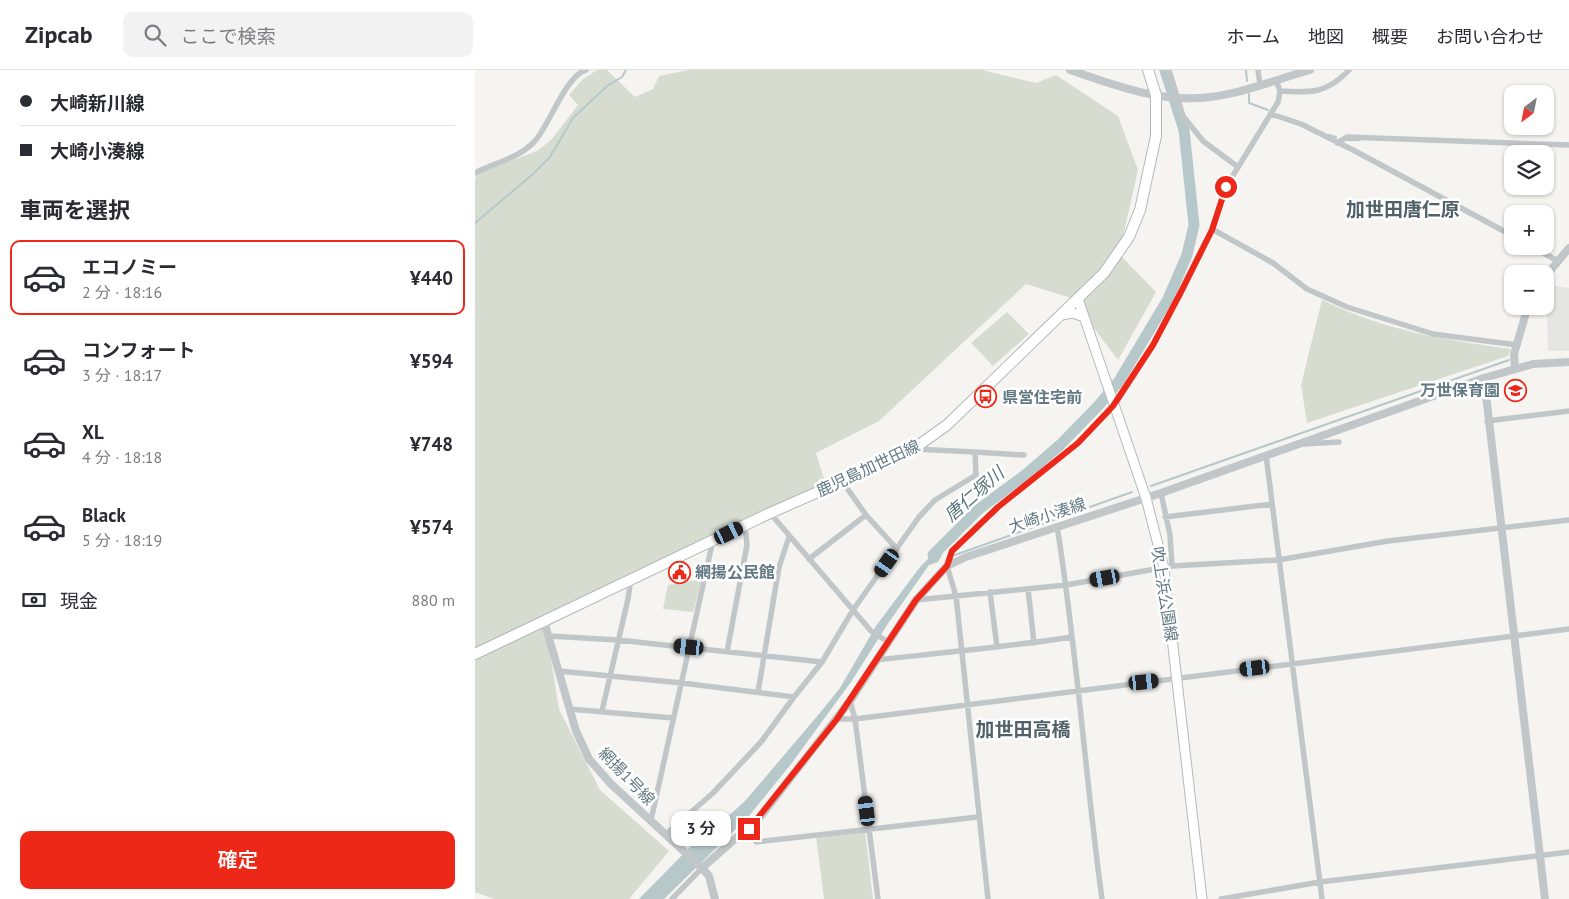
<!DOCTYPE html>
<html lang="ja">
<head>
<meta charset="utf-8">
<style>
  body { margin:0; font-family:"PT Sans","Noto Sans JP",sans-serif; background:#f2f2f3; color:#2b2b33; height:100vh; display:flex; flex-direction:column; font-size:19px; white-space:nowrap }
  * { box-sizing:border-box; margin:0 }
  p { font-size:16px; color:#7c7c81 }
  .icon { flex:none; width:28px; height:28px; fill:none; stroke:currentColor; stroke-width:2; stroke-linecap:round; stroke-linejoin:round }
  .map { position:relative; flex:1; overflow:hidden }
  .panel { display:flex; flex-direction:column; background:#fff; width:475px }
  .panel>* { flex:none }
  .hud { display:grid; align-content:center; height:110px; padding:0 20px; background:#fff }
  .needle { width:32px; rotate:212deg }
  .buttons { position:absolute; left:1029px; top:15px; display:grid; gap:10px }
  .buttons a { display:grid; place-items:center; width:50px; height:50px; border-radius:10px; background:#fff; box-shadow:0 1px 4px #0004; font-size:25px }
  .end { position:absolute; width:22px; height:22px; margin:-11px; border:6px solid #ed2818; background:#fff; box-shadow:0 0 0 2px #fff }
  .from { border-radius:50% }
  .bubble { position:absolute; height:35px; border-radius:10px; background:#fff; box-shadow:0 1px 4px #0004; font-size:16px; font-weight:600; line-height:35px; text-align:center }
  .car { position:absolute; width:15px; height:30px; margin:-15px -8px; border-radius:6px; box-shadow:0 0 4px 1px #0007; background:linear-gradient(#222 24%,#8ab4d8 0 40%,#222 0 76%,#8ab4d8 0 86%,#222 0) }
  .hud b { display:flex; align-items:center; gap:18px; height:48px; font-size:19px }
  .hud b+b { border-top:1px solid #e1e1e2 }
  .hud i { width:12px; height:12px; background:#2b2b33 }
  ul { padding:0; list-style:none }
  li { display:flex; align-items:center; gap:15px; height:75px; margin:0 10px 8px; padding:0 10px; border:2px solid transparent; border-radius:10px }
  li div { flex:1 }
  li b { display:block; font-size:19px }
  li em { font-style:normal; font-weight:600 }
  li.selected { border-color:#ed2818 }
  li>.icon { width:45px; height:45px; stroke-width:1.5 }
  h2 { padding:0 20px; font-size:22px; line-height:60px }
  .pay { display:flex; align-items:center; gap:12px; height:55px; padding:0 20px; font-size:19px }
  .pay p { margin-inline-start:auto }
  .cta { display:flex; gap:10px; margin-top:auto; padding:10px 20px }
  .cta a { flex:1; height:58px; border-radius:10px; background:#ed2818; color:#fff; font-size:20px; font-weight:600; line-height:58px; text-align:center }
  header { display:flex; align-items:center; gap:30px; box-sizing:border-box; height:70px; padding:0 25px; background:#fff; border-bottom:1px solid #e1e1e2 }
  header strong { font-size:24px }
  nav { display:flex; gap:28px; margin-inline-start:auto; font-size:18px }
  .search { width:350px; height:45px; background:#f2f2f3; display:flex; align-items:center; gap:12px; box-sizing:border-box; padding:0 18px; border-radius:10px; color:#7c7c81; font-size:19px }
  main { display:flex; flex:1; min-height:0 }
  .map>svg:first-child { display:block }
  .built { fill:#e5e6e4 }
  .green { fill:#d7dcd1 }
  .water { fill:#b7c8ca }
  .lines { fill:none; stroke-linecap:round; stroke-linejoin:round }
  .stream { stroke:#b7c8ca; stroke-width:2 }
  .river { stroke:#b7c8ca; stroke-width:11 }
  .secondary-casing { stroke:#b3babd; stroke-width:11 }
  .primary-casing { stroke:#b2b8ba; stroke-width:12 }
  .minor { stroke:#c1c6c8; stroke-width:5.5 }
  .tertiary { stroke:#c1c6c8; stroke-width:8 }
  .secondary { stroke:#fff; stroke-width:9 }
  .primary { stroke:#fff; stroke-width:10 }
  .route { stroke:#ed2818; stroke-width:6 }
  .labels { text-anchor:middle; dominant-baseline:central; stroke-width:5; stroke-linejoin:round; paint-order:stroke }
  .poi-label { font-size:16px; font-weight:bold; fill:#627983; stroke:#fff; text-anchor:start }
  .street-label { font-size:16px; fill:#627983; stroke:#fff }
  .water-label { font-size:18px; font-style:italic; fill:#58767a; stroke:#fff }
  .quarter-label { font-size:19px; font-weight:bold; fill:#506168; stroke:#fff }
</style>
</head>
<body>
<header>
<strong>Zipcab</strong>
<div class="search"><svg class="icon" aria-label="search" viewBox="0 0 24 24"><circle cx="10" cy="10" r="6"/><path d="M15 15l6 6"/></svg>ここで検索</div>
<nav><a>ホーム</a><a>地図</a><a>概要</a><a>お問い合わせ</a></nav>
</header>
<main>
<section class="panel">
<div class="hud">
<b><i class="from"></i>大崎新川線</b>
<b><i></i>大崎小湊線</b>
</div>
<h2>車両を選択</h2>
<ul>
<li class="selected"><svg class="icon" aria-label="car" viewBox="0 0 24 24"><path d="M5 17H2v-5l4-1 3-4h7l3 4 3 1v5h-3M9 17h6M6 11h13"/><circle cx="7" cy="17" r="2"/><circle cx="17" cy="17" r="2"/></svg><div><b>エコノミー</b><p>2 分 · 18:16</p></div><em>¥440</em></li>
<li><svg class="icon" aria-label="car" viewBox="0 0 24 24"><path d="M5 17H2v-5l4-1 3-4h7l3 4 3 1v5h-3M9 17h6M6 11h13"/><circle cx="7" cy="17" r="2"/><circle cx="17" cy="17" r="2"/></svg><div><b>コンフォート</b><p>3 分 · 18:17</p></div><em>¥594</em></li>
<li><svg class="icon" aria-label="car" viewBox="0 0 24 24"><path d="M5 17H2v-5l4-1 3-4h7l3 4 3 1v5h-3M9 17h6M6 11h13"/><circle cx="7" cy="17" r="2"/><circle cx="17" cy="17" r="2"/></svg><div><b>XL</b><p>4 分 · 18:18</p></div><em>¥748</em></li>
<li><svg class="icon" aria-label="car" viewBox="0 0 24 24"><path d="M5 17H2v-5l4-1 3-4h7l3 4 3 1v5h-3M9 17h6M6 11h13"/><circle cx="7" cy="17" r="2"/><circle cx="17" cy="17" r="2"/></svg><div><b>Black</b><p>5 分 · 18:19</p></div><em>¥574</em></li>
</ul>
<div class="pay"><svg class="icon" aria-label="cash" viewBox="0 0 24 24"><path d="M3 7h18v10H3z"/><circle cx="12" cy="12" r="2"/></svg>現金<p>880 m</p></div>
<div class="cta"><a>確定</a></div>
</section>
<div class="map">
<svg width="1094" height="829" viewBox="0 0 1094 829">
  <rect width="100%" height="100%" fill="#f5f4f0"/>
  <path class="built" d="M1071,215L1094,218V281H1073Z"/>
  <path class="green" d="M122,0H132L160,27L178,19L184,6L213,0H507L561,13L581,5L643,46L663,100L644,184L681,222L643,290L596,228L551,214L404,351L341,383L350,412L70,551L84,639L125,720L194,781L154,829H19L0,822V109L3,103L62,81L76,70L103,35L94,25L108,9Z
    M847,230C911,261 966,269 1036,279L1033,286L832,353L826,315Z
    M532,242L554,264L518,296L496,273Z
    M227,509L218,542L188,539L193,515Z
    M390,761L398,829H349L341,766Z"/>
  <path class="water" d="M468,474L465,483L467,485L463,492L454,495L412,555L376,612L316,694L274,746L189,829H164L220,772L224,773L271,730L344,644L365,618L401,556L445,497Z"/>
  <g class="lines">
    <path class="stream" d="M771,0L772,11
      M774,24V33L793,40
      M854,65L861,67
      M872,70H884
      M0,153L58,104L75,87L98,48L132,16L147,7L151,0
      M676,416L1034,290
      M480,485L657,422"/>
    <path class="river" d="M458,485L504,439L549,406L585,375L624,335L644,311L693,229L712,185L719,155L709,60L690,0"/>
    <defs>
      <path id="secondary" d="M603,229L671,428L689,498L727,829
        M586,245L598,243L609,247"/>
      <path id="primary" d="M0,584L295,443L434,382L472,355L629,203L654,167L665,140L681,66V25L673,0"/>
    </defs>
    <use href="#secondary" class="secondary-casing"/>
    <use href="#primary" class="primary-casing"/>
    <path class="minor" d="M694,0L708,46L728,71L763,97
      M783,0L785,15
      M805,21C835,23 852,24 874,0
      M796,44L826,54L880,81L1038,166
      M862,73L872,67L1094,75
      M0,103C19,93 44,88 59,72C74,57 90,6 111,0
      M737,159L798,193L832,219L872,237L958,264L1042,275
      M1056,176L1083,191
      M1012,351L1094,341
      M829,374L864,372
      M500,382L549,385
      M791,385L847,829
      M367,411L391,445L422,479
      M686,423L695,465L697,496
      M295,443L396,561L413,572
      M690,447L797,434
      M582,456C602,580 610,705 627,829
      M334,489L391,445
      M553,519L559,573
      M515,522L522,577
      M441,530L591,515L697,496L803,490L913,471L1094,450
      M74,566L143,570L347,592L378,540L444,447L460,430L501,405L500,382L439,379
      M252,582L272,475L270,455
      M401,590C466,583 532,577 597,567
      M84,601L207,613L319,627L347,592
      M283,622L304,497L314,467
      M375,631L380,649L403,829
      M94,639L198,648
      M127,641L153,529L155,515L152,511
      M362,649H380L1094,559
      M176,750L238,470
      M274,759L281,772L503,747
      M191,764L238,723L286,672L319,627
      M197,829L227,798
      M513,829L481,526L472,496L477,481L523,437L603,373L639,336L678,275L737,159L751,117L803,32L805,21L801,10
      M746,829L845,812L1094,782"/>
    <path class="tertiary" d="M595,0C636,14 680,31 724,28C762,26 799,10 835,0
      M1070,207L1094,178
      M1040,298L1039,284L1053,236
      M1009,308L1070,829
      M69,551L101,661L114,689L136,714L227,798L234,806L240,829
      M227,798L286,746L375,631L441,530L472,496L491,487L686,423L1009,308L1058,294L1094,292"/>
    <use href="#secondary" class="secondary"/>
    <use href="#primary" class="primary"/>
  </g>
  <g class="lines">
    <path class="route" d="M274,759L362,649L441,530L472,496L477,481L523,437L603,373L638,336L678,275L706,222L737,160L751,117"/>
  </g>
  <defs>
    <symbol id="school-ring" viewBox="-11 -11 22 22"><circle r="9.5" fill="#fff" stroke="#ed2818" stroke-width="1.5"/><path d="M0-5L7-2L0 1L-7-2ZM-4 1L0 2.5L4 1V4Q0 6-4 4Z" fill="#ed2818"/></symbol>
    <symbol id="bus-ring" viewBox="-11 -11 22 22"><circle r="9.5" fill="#fff" stroke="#ed2818" stroke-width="1.5"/><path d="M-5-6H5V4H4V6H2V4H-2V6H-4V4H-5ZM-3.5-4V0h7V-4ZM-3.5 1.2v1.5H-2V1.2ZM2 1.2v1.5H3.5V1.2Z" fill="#ed2818"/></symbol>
    <symbol id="civic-ring" viewBox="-11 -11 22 22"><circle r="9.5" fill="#fff" stroke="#ed2818" stroke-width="1.5"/><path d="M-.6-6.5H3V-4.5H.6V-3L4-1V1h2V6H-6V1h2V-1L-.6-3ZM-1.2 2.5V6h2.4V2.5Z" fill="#ed2818"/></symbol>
  </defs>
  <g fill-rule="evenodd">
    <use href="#school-ring" x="1028" y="308" width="25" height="25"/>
    <use href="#bus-ring" x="498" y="314" width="25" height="25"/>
    <use href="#civic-ring" x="192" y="490" width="25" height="25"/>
  </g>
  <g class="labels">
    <g class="poi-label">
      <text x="1025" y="320" text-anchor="end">万世保育園</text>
      <text x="527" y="327">県営住宅前</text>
      <text x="220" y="502">網揚公民館</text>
    </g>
    <g class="street-label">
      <text transform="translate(393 398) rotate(-25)">鹿児島加世田線</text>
      <text transform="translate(572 445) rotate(-18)">大崎小湊線</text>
      <text transform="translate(690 524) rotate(81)">吹上浜公園線</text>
      <text transform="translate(152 706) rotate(46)">網揚1号線</text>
    </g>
    <g class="water-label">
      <text transform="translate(499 424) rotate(-41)">唐仁塚川</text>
    </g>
    <g class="quarter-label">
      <text x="928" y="139">加世田唐仁原</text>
      <text x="548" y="659">加世田高橋</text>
    </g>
  </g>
</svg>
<div class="buttons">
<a><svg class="needle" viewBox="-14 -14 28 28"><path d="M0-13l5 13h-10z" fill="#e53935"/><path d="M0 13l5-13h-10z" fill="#7c7c81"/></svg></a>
<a><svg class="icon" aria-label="layers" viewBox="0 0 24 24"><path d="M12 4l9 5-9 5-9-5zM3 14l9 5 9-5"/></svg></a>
<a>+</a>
<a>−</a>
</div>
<i class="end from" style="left:751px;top:117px"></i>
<i class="end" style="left:274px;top:759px"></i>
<div class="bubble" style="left:196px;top:741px;width:60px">3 分</div>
<i class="car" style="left:254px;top:463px;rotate:64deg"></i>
<i class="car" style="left:412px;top:493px;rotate:215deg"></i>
<i class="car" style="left:630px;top:508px;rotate:260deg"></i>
<i class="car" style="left:214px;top:577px;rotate:276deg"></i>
<i class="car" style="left:780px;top:598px;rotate:263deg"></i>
<i class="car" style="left:669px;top:612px;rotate:84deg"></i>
<i class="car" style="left:392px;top:741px;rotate:353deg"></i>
</div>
</main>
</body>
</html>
